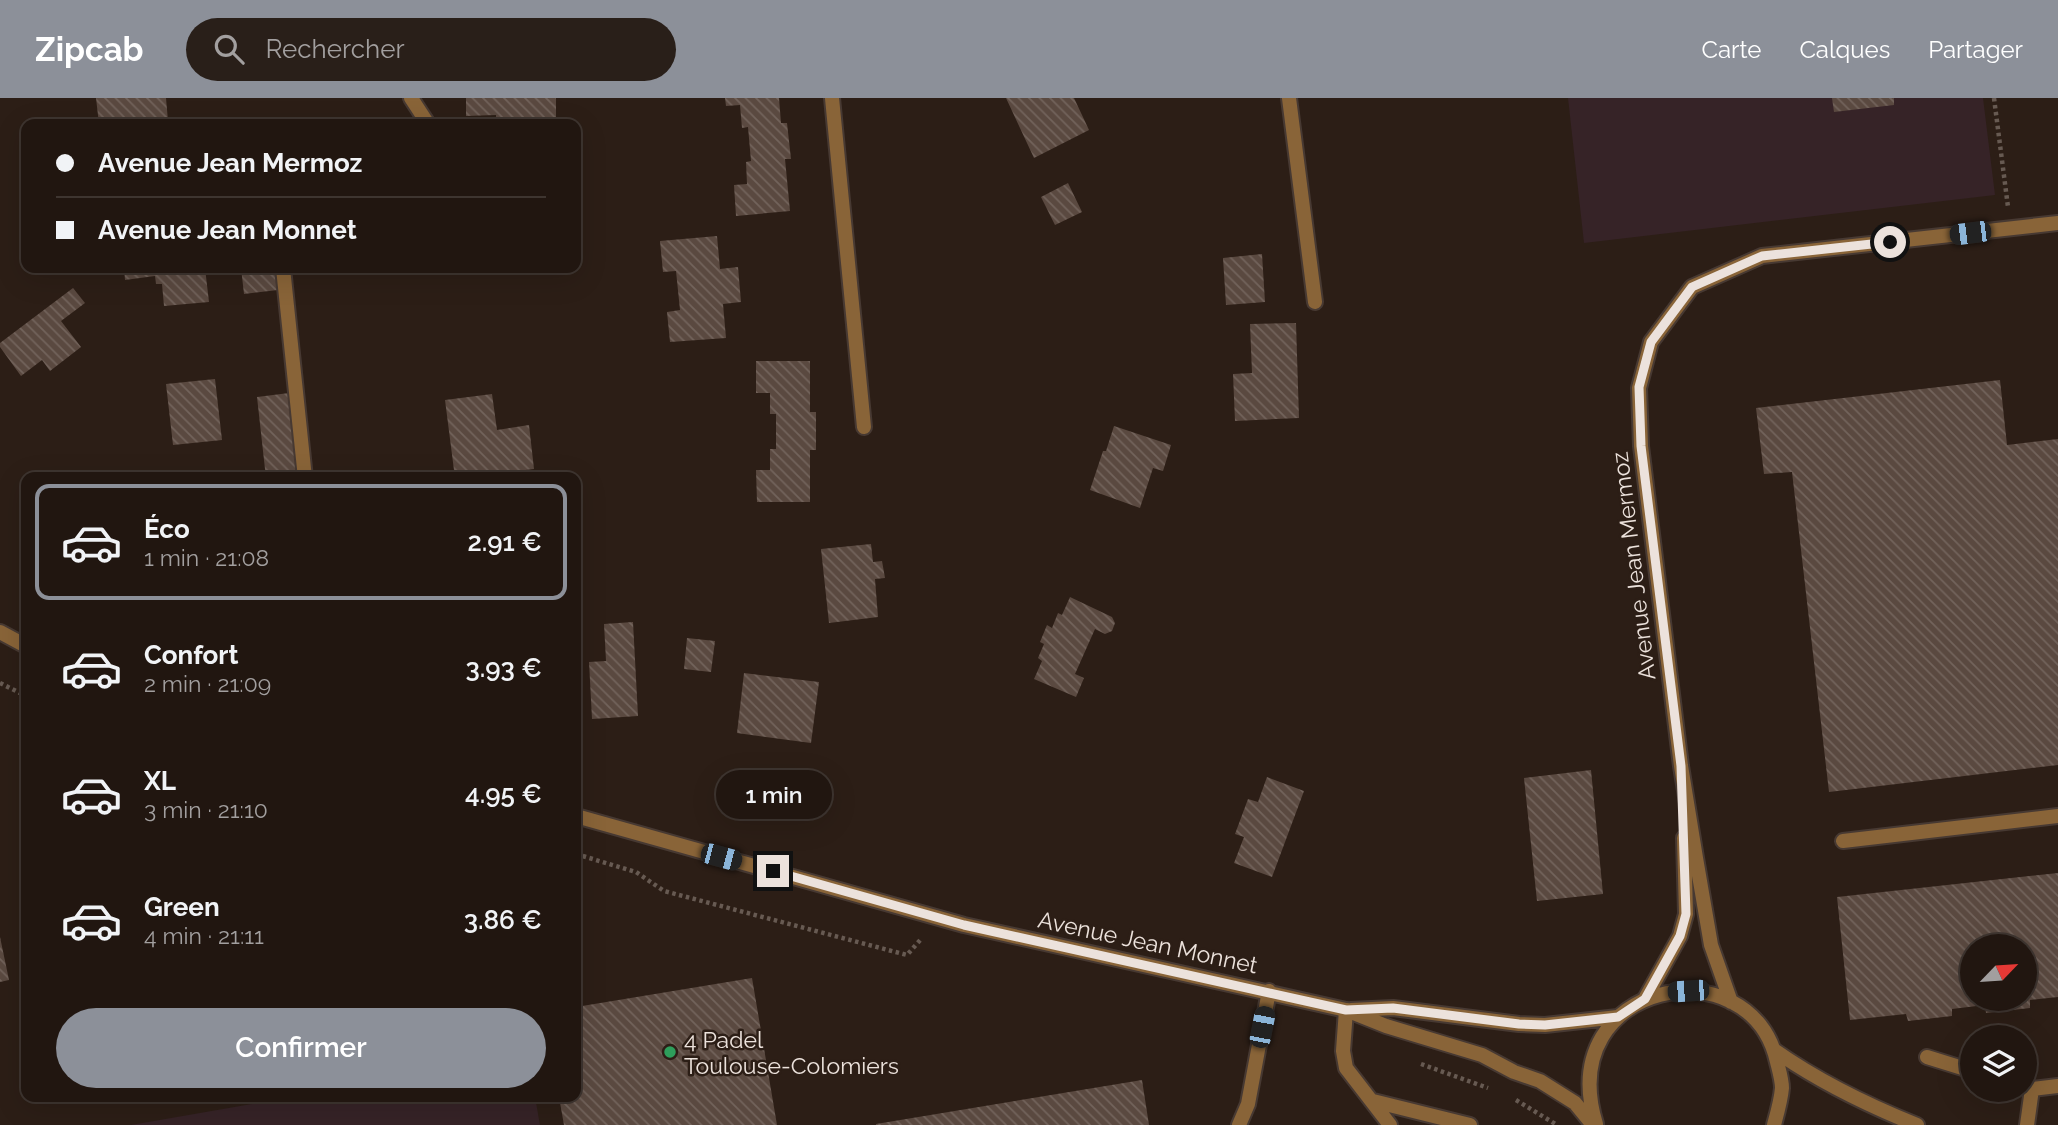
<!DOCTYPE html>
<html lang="fr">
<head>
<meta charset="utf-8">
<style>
  body { margin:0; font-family:Raleway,sans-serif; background:#291f19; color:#f1f3f6; height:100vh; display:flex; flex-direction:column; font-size:26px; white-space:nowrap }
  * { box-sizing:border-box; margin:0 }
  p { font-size:23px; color:#a29f9f }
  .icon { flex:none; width:38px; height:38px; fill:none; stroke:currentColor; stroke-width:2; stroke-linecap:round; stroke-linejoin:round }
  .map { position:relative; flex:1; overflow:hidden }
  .drawer { position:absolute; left:21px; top:374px; width:560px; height:630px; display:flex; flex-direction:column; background:#211610; border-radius:14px; box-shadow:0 7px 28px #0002,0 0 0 2px #3e3530 }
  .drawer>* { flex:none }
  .hud { position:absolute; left:21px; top:21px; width:560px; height:154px; border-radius:14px; box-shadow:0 7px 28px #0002,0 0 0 2px #3e3530; display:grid; align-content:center; height:154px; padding:0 35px; background:#211610 }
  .needle { width:46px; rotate:65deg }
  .controls { position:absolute; left:1960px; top:836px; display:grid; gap:14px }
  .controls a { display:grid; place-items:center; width:77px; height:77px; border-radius:50%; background:#211610; box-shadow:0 7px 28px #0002,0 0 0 2px #3e3530; font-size:35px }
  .end { position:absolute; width:32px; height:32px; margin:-16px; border:9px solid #ece2dc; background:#111; box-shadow:0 0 0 4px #111 }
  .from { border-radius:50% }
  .bubble { position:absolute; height:49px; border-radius:24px; background:#211610; box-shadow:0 7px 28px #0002,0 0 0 2px #3e3530; font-size:23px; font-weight:600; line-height:49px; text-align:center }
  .car { position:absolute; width:21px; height:42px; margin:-21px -10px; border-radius:9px; box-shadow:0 0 5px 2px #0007; background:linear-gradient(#222 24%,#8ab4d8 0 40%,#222 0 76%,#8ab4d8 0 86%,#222 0) }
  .hud b { display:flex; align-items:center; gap:24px; height:66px; font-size:26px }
  .hud b+b { border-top:2px solid #3e3530 }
  .hud i { width:18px; height:18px; background:#f1f3f6 }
  ul { padding:12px 0 0; list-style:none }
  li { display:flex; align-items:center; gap:21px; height:116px; margin:0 14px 10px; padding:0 21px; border:4px solid transparent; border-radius:14px }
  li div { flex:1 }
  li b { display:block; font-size:26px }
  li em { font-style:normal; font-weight:600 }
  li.selected { border-color:#8c9099 }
  li>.icon { width:63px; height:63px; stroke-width:1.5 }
  .primary-button { display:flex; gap:14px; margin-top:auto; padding:14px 35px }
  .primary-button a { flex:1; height:80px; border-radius:42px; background:#8c9099; color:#fff; font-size:28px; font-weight:600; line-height:80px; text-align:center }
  header { display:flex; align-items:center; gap:42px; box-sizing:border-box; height:98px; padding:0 35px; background:#8c9099; color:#fff }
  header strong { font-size:33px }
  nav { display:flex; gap:38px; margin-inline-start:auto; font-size:24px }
  .search { width:490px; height:63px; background:#291f19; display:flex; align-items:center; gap:18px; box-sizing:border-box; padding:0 24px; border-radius:38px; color:#a29f9f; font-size:26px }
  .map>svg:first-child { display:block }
  .industrial { fill:#362327 }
  .building { fill:url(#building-back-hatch); fill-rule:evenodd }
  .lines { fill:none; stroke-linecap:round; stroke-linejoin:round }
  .service-casing { stroke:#473932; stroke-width:18 }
  .minor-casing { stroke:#473932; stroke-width:18 }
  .path { stroke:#675a52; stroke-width:4.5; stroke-dasharray:3.5 3.5; stroke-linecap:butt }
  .service { stroke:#896438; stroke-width:14 }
  .minor { stroke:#896438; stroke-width:14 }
  .route { stroke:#ece2dc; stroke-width:9 }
  .leisure-dot { fill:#2e9e5b; stroke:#2c1e16; stroke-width:2.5 }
  .labels { text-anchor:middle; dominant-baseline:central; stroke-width:5; stroke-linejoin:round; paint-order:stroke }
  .street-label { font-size:23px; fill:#ece2dc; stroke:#2c1e16 }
  .poi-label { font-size:23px; fill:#ece2dc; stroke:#2c1e16; text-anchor:start }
</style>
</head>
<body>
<header>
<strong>Zipcab</strong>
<div class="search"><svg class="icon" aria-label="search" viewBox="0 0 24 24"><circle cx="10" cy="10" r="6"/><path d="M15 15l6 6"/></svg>Rechercher</div>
<nav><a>Carte</a><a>Calques</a><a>Partager</a></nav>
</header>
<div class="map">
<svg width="2058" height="1027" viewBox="0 0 2058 1027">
  <defs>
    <pattern id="building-back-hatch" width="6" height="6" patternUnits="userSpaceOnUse" patternTransform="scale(1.75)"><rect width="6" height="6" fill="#5a4940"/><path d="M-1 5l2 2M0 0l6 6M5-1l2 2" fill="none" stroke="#72635b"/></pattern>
  </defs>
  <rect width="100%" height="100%" fill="#2c1e16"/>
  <path class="industrial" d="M1568,0H1983L1995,97L1584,145Z
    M291,999H535L540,1027H131Z"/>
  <path class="building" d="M96,0H166L168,23L140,26H99Z
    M466,0H556V26H496V17L466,18Z
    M725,0H779L781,25H787L791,61H785L790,113L736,118L734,87L747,86L746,64L751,63L748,29L742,30L740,7L726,8Z
    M1006,0H1074L1089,32L1034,60Z
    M1832,0H1894V7L1834,14Z
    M1068,85L1082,114L1055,127L1041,99Z
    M717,138L720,171L738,169L741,204L723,206L726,240L670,244L667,214L680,212L676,173L663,174L660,143Z
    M1262,156L1265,204L1226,207L1223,160Z
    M124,170H205L209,204L164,208L162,186H156L155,178L125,182Z
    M241,170H275L278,192L244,196Z
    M73,190L85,205L61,223L81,249L50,273L42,262L21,278L0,249V245Z
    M1296,225L1299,320L1235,323L1233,276L1252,275L1250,226Z
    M756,263H810V314H816V352H810V404H757L756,372H770V351H776V316H770V295H756Z
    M215,281L222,342L173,347L166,286Z
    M2000,282L2007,347L2058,341V667L1829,694L1792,374L1764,376L1756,310Z
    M289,295L299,380H266L257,299Z
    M492,296L497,332L529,327L534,371L455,380L445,302Z
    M1114,328L1171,347L1163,373L1153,370L1140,410L1090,392L1103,353H1106Z
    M871,446L873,464L882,463L885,480L875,481L878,519L829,525L821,451Z
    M1070,499L1112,519L1115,525L1112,533L1105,536L1095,531L1075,576L1084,580L1076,599L1034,581L1042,563L1038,560L1044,546L1040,544L1047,527L1052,530L1058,515L1062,517Z
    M633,524L638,618L592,621L589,564L606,563L604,526Z
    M687,540L715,543L711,574L684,571Z
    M744,575L819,584L811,645L737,635Z
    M1591,672L1603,796L1537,803L1524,680Z
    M1267,679L1304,693L1272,779L1234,765L1244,739L1235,736L1248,701L1258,704Z
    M2058,775V899L2030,902V910L1986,915L1985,907L1952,911V918L1908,923L1906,916L1850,922L1837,799ZM1972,849H2025V901H1972Z
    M0,839L9,882L0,884Z
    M752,880L777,1027H564L559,999H576V909Z
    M1142,982L1149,1027H876V1026Z"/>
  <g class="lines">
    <defs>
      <path id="service" d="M283,170L305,380
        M1843,743L2058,718
        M1346,912L1343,953L1346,970L1390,1027
        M1927,959L1972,973
        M1373,1003L1470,1027
        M1239,1027L1248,1006L1269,893
        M2027,1027L2032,991L2058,988"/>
      <path id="minor" d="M411,0L428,26
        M832,0L864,329
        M1289,0L1315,204
        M0,534L26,548
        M576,718L964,827L1346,912L1386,928L1482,957L1514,974L1540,983L1575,1005L1593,1027
        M1645,901L1680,838L1686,816L1684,740
        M1731,904L1711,847L1696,760L1681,668L1641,348L1639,290L1651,244L1692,189L1762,158L2058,125
        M1351,912L1393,910L1519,926L1545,927L1618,919
        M1774,952C1818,983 1867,1007 1917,1027
        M1596,1026C1552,882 1751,846 1777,964C1779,972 1782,982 1782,990C1781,1002 1777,1016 1774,1027"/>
    </defs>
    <use href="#service" class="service-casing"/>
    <use href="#minor" class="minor-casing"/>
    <path class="path" d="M1994,0L2008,109
      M0,585L26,598
      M576,756L636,774L664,793L907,857L922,840
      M1421,966L1488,990
      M1516,1002L1557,1027"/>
    <use href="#service" class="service"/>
    <use href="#minor" class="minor"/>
  </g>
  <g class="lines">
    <path class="route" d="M773,773L964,827L1346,912L1393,910L1519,926L1545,927L1618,919L1645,901L1680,838L1686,816L1681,668L1641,348L1639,289L1651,244L1692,189L1762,158L1890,144"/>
  </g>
  <circle class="leisure-dot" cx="670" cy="954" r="7"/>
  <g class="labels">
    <g class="street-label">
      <text transform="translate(1633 468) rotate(-97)">Avenue Jean Mermoz</text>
      <text transform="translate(1148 844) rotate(12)">Avenue Jean Monnet</text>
    </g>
    <g class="poi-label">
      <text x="684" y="941">4 Padel<tspan x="684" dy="26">Toulouse-Colomiers</tspan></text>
    </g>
  </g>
</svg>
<div class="controls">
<a><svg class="needle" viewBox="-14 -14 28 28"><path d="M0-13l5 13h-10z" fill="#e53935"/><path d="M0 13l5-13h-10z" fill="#a29f9f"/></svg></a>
<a><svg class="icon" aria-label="layers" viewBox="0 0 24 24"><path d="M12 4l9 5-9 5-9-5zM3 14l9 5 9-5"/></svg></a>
</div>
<i class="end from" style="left:1890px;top:144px"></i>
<i class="end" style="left:773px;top:773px"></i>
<div class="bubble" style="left:716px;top:672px;width:116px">1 min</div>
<i class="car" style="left:1970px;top:135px;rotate:263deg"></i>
<i class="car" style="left:721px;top:759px;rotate:105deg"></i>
<i class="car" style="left:1688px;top:893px;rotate:266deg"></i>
<i class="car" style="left:1262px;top:929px;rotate:11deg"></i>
<div class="hud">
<b><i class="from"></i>Avenue Jean Mermoz</b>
<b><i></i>Avenue Jean Monnet</b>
</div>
<section class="drawer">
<ul>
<li class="selected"><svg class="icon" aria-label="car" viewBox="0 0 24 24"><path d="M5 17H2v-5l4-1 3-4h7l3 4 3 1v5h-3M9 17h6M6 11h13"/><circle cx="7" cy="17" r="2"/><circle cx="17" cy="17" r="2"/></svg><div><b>Éco</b><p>1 min · 21:08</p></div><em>2.91 €</em></li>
<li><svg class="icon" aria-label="car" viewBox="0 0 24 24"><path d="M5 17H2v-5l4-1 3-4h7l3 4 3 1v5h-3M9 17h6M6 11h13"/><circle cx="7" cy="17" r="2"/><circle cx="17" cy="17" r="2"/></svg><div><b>Confort</b><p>2 min · 21:09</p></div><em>3.93 €</em></li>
<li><svg class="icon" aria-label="car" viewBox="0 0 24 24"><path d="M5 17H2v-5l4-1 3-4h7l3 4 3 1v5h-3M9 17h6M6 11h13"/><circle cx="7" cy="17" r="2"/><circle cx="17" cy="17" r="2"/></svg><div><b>XL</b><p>3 min · 21:10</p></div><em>4.95 €</em></li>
<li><svg class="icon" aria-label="car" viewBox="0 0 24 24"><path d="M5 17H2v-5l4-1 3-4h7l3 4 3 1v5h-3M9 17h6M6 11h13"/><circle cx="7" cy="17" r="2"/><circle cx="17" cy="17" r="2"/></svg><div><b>Green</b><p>4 min · 21:11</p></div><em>3.86 €</em></li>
</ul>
<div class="primary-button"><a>Confirmer</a></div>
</section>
</div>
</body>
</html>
